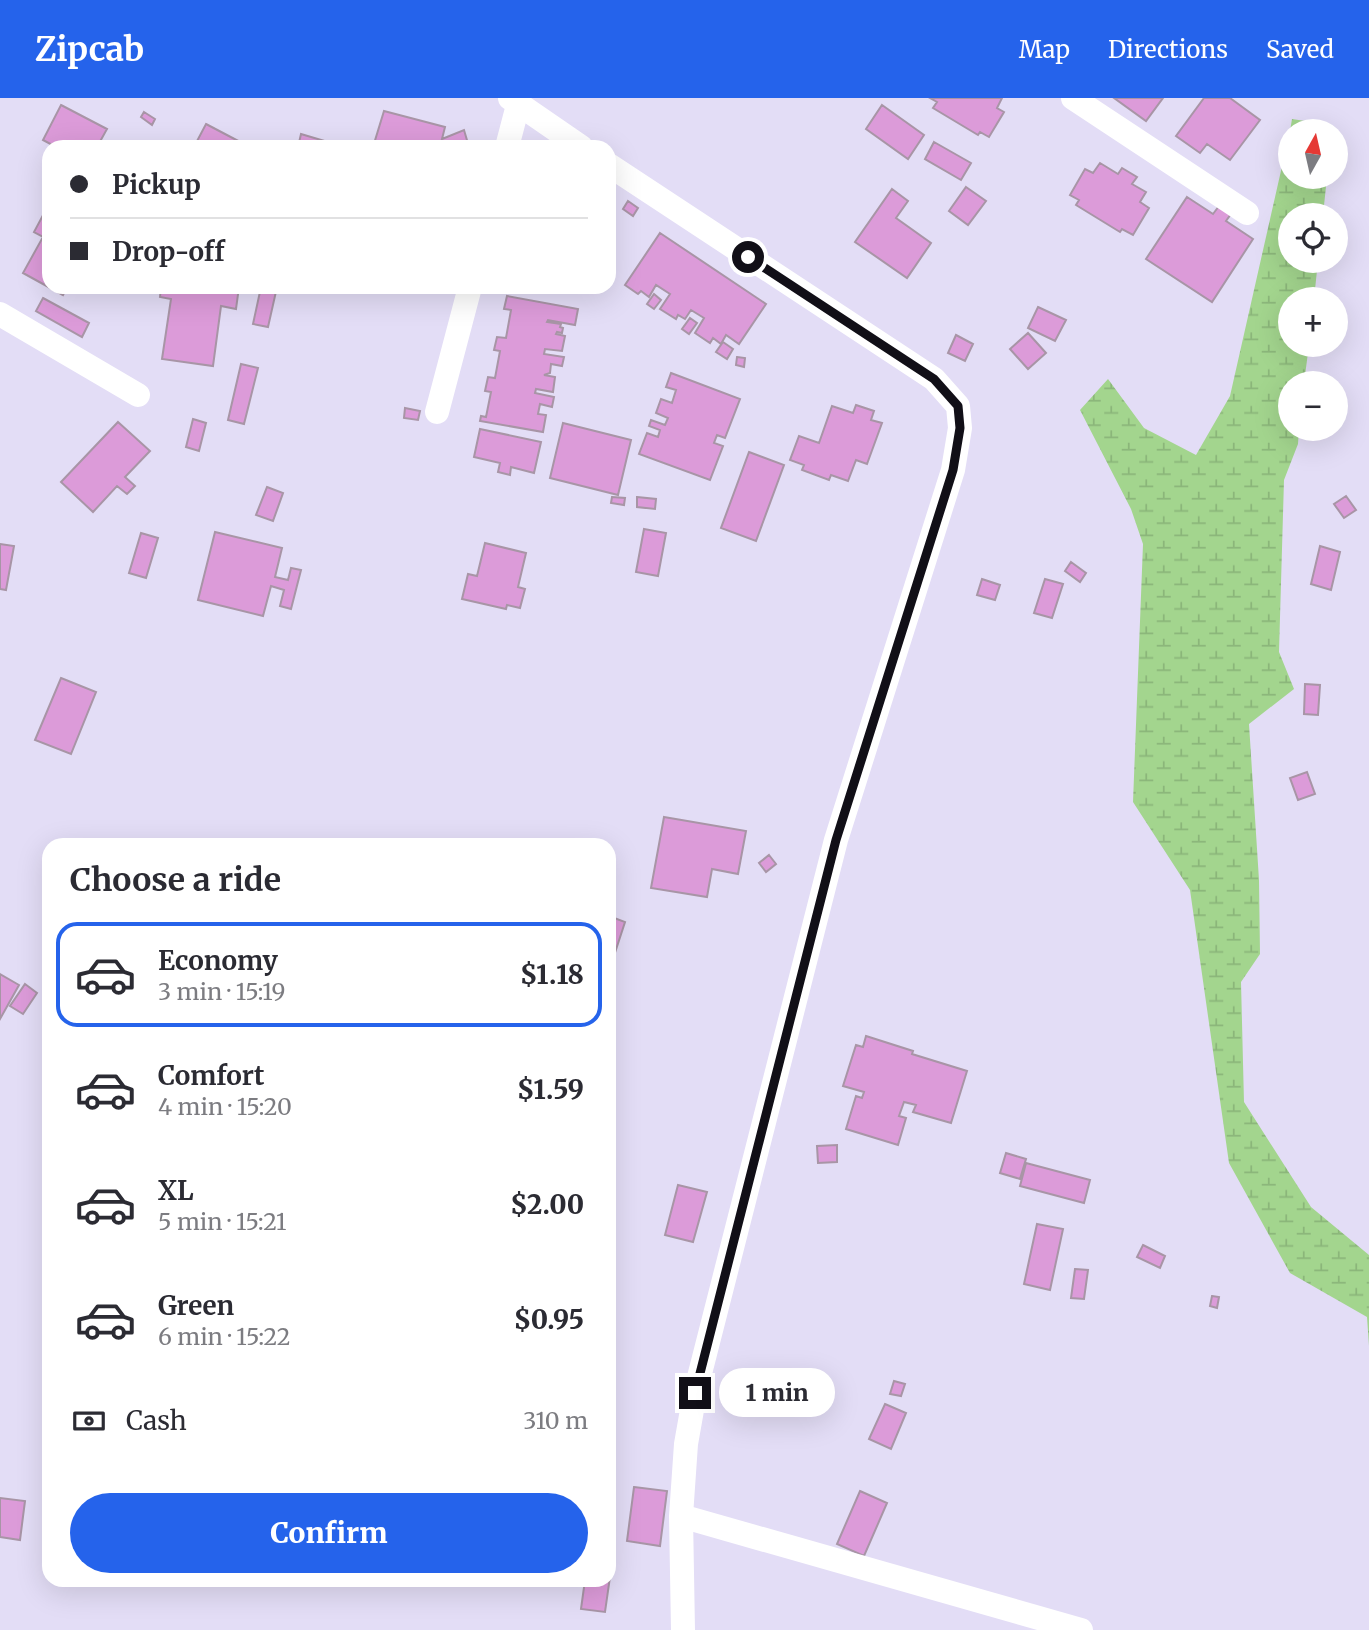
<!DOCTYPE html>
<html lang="en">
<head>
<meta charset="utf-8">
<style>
  body { margin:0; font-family:Merriweather,serif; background:#f2f2f3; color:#2b2b33; height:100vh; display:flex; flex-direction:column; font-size:26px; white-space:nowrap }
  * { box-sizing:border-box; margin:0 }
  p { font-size:23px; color:#7c7c81 }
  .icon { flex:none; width:38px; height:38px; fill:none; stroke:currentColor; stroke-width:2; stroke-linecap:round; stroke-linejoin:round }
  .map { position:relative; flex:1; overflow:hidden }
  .side { position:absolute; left:42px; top:740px; width:574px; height:749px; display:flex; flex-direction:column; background:#fff; border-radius:21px; box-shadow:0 7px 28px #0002 }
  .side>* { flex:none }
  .hud { position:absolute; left:42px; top:42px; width:574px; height:154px; border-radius:21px; box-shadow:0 7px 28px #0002; display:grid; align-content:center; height:154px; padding:0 28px; background:#fff }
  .needle { width:46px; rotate:8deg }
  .tools { position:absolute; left:1278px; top:21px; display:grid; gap:14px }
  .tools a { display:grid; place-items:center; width:70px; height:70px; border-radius:50%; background:#fff; box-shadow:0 7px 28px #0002; font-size:35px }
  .end { position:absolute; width:32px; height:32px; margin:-16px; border:9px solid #110f17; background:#fff; box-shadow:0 0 0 4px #fff }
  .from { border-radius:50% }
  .bubble { position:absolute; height:49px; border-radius:24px; background:#fff; box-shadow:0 7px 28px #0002; font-size:23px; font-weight:800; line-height:49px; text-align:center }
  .hud b { display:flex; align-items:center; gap:24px; height:66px; font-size:26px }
  .hud b+b { border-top:2px solid #e1e1e2 }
  .hud i { width:18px; height:18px; background:#2b2b33 }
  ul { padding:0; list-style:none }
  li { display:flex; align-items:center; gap:21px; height:105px; margin:0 14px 10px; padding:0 14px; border:4px solid transparent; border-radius:21px }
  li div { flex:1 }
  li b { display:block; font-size:26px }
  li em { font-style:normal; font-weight:800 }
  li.selected { border-color:#2563eb }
  li>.icon { width:63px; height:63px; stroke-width:1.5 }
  h2 { padding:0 28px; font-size:32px; line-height:84px }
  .pay { display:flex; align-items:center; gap:18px; height:77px; padding:0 28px; font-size:26px }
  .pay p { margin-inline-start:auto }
  .cta { display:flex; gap:14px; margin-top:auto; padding:14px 28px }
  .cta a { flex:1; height:80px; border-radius:42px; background:#2563eb; color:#fff; font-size:28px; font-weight:800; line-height:80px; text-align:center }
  header { display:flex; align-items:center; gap:42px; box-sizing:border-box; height:98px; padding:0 35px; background:#2563eb; color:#fff }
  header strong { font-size:33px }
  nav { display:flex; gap:38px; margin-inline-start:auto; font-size:24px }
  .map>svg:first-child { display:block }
  .wetland { fill:url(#wetland-marsh) }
  .building { fill:#dc9bd9; stroke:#a895a6; stroke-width:2 }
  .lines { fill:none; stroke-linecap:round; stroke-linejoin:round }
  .minor { stroke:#fff; stroke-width:24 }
  .route { stroke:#110f17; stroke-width:9 }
</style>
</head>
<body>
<header>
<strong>Zipcab</strong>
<nav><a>Map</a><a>Directions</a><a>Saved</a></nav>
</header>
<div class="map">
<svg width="1369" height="1532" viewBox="0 0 1369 1532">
  <defs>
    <pattern id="wetland-marsh" width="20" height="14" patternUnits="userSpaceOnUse" patternTransform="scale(1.75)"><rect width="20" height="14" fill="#a3d58e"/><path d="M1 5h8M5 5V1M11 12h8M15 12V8" fill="none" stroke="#8bb67a"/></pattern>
  </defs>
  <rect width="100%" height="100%" fill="#e3ddf6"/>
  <path class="wetland" d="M1292,21L1332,27V33H1290Z
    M1290,33V79H1327L1323,117H1290V163H1318L1314,201H1290V247H1309L1304,285H1290V331H1299L1298,346L1284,382L1279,554L1294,591L1249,626L1259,782L1260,856L1241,884L1244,1004L1311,1109L1369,1157V1248L1367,1219L1290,1175L1229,1065L1190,792L1133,704L1143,446L1131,411L1080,312L1108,281L1144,330L1196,357L1230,298Z"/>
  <path class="building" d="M930,0H1002L997,10L1004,14L989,39L980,34L978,37L933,10L937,4Z
    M1114,0H1163L1146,23Z
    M1204,0H1230L1260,22L1230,62L1207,46L1200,55L1176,38Z
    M61,7L107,31L97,49H56L43,42Z
    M882,7L924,37L908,61L866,31Z
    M384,13L445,29L442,41L464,32L469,49H373Z
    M144,14L155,21L152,27L141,19Z
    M206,26L246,47L245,49H204L196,45Z
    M301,36L338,47V49H298Z
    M934,44L971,65L961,82L925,61Z
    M1100,65L1118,76L1122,70L1137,79L1132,86L1146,94L1140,104L1149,110L1133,137L1122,131L1120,134L1076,107L1079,102L1070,97L1085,71L1093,75Z
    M966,89L986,103L968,127L949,113Z
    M892,91L908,103L896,120L931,145L907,180L855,144Z
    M1187,99L1213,116L1219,108L1231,116L1226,123L1253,141L1212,204L1146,161Z
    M628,103L638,110L633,118L623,111Z
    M49,106V189H67L63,197L23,175L43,139L34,134Z
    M660,135L766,206L739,246L726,237L721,246L713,240L710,245L695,235L704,220L691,212L685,221L678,217L676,221L660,211L670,196L656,187L649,199L641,193L638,196L625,187Z
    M161,189H239L236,211L221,208L213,268L162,261L171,201L160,199Z
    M261,189H277L268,229L253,226Z
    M654,196L661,202L654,211L647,206Z
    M507,198L578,211L575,227L548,222L547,224L561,226L560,229L563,230L562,235L557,234L556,236L565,238L562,253L545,251L544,256L564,259L562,268L551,266L550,275L544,277L555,279L553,294L536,291L535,295L554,299L552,309L540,306L538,316L546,317L543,334L480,323L481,318L486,319L491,294L485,293L488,279L495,280L500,253L494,252L497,239L506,240L511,212L504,211Z
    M43,200L89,225L82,239L36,213Z
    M1038,209L1066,222L1055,243L1028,230Z
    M690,220L697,225L689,236L682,231Z
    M1028,235L1046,255L1028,271L1010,251Z
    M956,237L973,246L965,263L948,255Z
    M723,244L733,251L727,261L716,254Z
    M737,259L745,260L744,269L736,267Z
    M241,266L258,270L244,326L228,322Z
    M671,275L740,301L725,340L717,337L714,345L723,348L710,382L639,356L647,335L658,339L660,332L649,328L651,322L665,327L668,320L656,315L661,301L672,305L676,292L666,289Z
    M856,307L874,313L871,322L882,325L867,366L856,362L848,383L831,377L829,382L802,372L804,367L790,362L799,338L819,345L832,308L853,315Z
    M405,310L420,313L418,322L404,320Z
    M193,321L206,325L199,353L186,349Z
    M118,324L150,353L125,379L135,388L127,396L117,388L93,414L61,384Z
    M563,325L631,342L618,397L550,380Z
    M480,331L541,344L534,375L511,369L510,377L498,374L500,365L474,359Z
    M749,354L784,367L756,443L721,430Z
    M267,389L283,395L273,423L256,417Z
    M1346,398L1356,412L1344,420L1334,406Z
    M612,399L625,400L624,407L611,405Z
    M637,399L656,401L655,411L637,409Z
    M644,431L666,435L658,478L636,474Z
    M215,434L282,450L275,479L288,482L291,470L301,472L291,511L280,508L284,492L271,488L263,518L198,502Z
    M141,435L158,440L146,480L129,475Z
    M485,445L526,455L518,489L525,491L520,510L507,507L506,511L462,501L468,476L477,478Z
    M0,446L14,448L6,492L0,491Z
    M1320,448L1340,454L1331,492L1311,486Z
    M1071,464L1086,475L1080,484L1065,473Z
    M982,481L1000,487L995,502L977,497Z
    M1045,481L1063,486L1052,520L1034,515Z
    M61,580L96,594L71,656L35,642Z
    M1305,586L1320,587L1318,617L1304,616Z
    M1307,674L1315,696L1298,702L1290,680Z
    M664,719L746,733L738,776L712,771L707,799L651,790Z
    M769,757L776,766L766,774L759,765Z
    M609,818L625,824L609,873Z
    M0,876L19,887L0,921Z
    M25,886L37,895L23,916L10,908Z
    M866,938L913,953L912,956L967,973L951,1025L913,1014L916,1007L904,1004L899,1018L906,1020L898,1047L846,1031L856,998L862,1000L864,994L843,988L856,947L863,949Z
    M837,1047V1064L818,1065L817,1048Z
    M1006,1055L1026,1061L1020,1081L1000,1075Z
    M1026,1065L1090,1082L1084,1105L1020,1088Z
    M678,1087L707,1094L693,1144L665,1137Z
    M1037,1126L1063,1131L1050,1192L1024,1186Z
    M1143,1147L1165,1158L1160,1170L1137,1159Z
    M1075,1171L1088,1172L1084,1201L1071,1200Z
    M1212,1198L1219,1199L1217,1210L1210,1208Z
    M894,1283L905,1286L901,1298L890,1296Z
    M885,1306L906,1315L891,1351L869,1341Z
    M634,1389L667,1393L660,1448L627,1443Z
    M860,1393L887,1405L864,1458L837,1446Z
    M0,1400L25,1403L20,1442L0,1439Z
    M609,1464L612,1465L605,1514L581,1511L585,1482H609Z"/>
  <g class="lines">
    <path class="minor" d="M510,0L581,49
      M1073,0L1247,115
      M507,49L518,7
      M609,67L934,281L958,308L960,330L953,372L836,742L695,1295L686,1346L681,1418L683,1532
      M0,216L138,297
      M437,314L470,189
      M681,1418L1081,1532"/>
  </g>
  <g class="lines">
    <path class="route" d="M695,1295L836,742L953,372L960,330L958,308L934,281L748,159"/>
  </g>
</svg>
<div class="tools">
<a><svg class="needle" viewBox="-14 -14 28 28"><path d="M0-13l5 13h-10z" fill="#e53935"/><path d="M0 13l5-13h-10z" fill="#7c7c81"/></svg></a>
<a><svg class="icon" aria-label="locate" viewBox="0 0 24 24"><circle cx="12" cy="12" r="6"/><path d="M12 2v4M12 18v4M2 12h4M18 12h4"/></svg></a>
<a>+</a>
<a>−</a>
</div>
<i class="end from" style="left:748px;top:159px"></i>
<i class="end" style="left:695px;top:1295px"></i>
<div class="bubble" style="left:719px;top:1270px;width:116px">1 min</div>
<div class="hud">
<b><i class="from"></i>Pickup</b>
<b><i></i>Drop-off</b>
</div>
<section class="side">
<h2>Choose a ride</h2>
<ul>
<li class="selected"><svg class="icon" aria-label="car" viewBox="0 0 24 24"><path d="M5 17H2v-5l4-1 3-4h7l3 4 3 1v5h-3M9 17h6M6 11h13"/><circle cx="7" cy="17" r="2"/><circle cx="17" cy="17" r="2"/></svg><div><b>Economy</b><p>3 min · 15:19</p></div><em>$1.18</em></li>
<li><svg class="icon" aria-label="car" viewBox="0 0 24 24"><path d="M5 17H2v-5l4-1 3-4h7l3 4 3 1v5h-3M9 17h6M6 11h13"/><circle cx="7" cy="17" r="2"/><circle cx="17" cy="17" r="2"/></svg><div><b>Comfort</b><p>4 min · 15:20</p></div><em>$1.59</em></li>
<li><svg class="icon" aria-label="car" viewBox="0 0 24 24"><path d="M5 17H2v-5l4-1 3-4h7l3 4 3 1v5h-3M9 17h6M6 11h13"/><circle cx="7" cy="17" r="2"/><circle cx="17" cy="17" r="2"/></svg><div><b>XL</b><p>5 min · 15:21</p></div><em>$2.00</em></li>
<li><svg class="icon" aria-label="car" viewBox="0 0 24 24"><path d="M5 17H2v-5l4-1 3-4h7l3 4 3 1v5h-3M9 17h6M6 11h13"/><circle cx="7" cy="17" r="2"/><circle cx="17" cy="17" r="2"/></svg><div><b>Green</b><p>6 min · 15:22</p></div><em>$0.95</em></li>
</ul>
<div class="pay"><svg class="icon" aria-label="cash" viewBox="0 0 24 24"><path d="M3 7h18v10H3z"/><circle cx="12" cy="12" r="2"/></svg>Cash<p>310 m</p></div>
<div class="cta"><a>Confirm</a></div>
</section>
</div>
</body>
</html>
